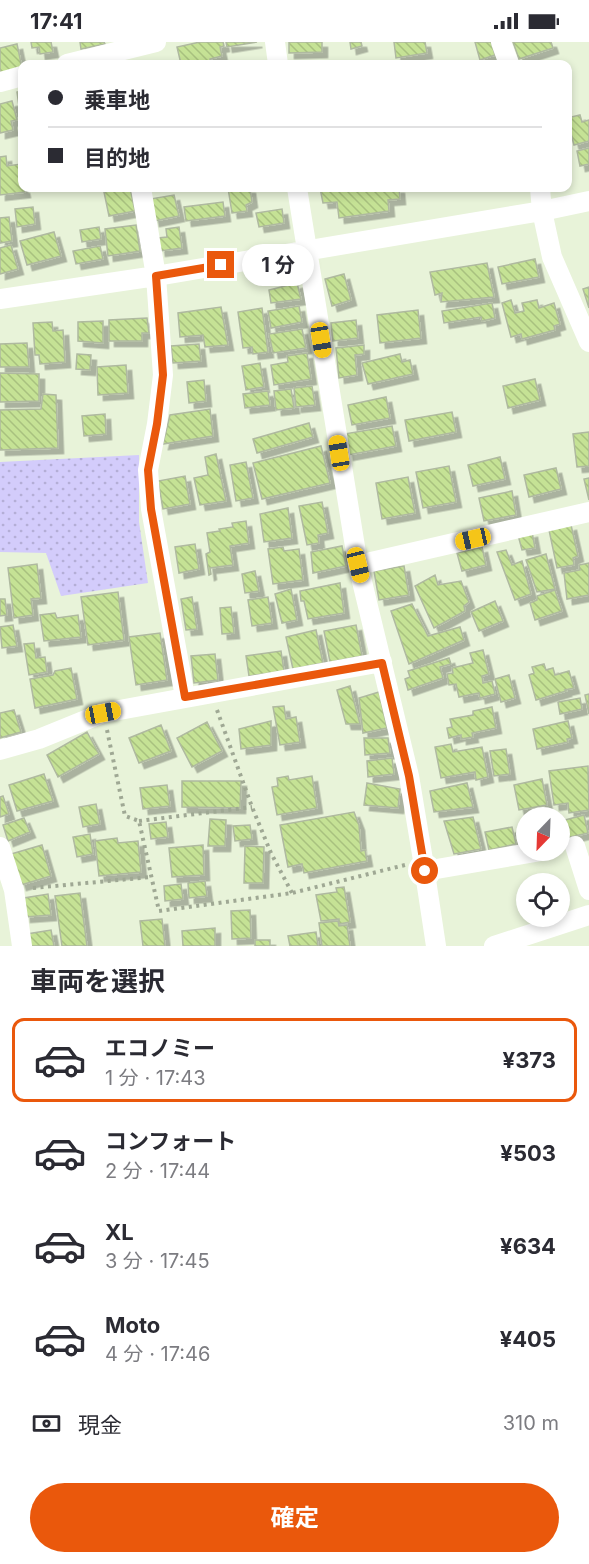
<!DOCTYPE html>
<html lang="ja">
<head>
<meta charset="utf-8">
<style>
  body { margin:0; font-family:Inter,"Noto Sans JP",sans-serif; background:#f2f2f3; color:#2b2b33; height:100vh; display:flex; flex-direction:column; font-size:22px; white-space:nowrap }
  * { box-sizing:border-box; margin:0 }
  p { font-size:20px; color:#7c7c81 }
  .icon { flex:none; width:33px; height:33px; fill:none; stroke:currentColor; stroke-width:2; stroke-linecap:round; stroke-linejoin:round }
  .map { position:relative; height:904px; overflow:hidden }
  .drawer { display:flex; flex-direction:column; background:#fff; flex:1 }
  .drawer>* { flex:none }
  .guide { position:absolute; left:18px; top:18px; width:554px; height:132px; border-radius:12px; box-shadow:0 3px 9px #0003; display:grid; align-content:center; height:132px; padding:0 30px; background:#fff }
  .needle { width:39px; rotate:203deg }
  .fabs { position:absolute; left:516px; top:765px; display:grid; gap:12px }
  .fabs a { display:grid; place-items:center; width:54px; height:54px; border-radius:50%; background:#fff; box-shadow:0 3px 9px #0003; font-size:30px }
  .end { position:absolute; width:27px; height:27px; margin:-14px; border:8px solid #ea580c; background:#fff; box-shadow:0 0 0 3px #fff }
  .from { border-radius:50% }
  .bubble { position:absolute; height:42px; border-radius:21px; background:#fff; box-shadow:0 3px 9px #0003; font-size:20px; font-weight:700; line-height:42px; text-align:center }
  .car { position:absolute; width:18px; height:36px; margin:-18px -9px; border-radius:8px; box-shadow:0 0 4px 2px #0007; background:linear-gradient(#f5c518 24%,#345 0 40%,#f5c518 0 76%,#345 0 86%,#f5c518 0) }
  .guide b { display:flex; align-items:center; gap:21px; height:57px; font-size:22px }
  .guide b+b { border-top:2px solid #e1e1e2 }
  .guide i { width:15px; height:15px; background:#2b2b33 }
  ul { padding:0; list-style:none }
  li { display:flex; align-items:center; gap:18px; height:84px; margin:0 12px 9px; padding:0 18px; border:3px solid transparent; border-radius:12px }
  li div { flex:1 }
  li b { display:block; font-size:22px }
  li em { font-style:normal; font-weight:700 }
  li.on { border-color:#ea580c }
  li>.icon { width:54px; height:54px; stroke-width:1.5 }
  h2 { padding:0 30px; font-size:27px; line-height:72px }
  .pay { display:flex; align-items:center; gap:15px; height:66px; padding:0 30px; font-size:22px }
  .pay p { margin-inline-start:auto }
  .cta { display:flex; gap:12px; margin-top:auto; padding:12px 30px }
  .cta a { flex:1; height:69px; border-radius:36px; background:#ea580c; color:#fff; font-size:24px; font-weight:700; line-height:69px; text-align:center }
  .status { display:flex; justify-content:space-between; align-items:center; height:42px; padding:0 30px; background:#fff; direction:ltr }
  .status svg { height:16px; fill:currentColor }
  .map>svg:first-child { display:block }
  .grass { fill:url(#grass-dots) }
  .building { fill:url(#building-back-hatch); stroke:#afb9a0; stroke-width:1.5; filter:url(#shadow) }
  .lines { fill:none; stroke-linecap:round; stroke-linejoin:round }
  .path { stroke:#9fa894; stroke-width:4; stroke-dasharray:3 4.5; stroke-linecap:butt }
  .minor { stroke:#fff; stroke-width:20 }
  .route { stroke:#ea580c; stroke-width:8 }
</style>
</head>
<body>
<div class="status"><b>17:41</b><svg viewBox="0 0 49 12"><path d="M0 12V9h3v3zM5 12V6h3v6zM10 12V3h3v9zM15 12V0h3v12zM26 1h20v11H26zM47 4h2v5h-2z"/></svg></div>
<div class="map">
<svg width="589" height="904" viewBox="0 0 589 904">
  <defs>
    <pattern id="grass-dots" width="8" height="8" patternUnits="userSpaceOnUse" patternTransform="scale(1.5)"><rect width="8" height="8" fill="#d3ccfb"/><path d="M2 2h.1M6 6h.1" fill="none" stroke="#b4aed6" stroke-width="1.8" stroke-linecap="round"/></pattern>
    <pattern id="building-back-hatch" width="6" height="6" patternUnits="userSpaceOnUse" patternTransform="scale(1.5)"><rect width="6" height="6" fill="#c5e295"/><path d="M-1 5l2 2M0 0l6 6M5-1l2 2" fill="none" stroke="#a8c17f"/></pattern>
    <filter id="shadow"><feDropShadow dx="5.5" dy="5.5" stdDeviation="0" flood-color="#0004"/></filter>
  </defs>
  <rect width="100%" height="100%" fill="#e8f3d9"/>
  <path class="grass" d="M139,413V480L148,541L61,554L46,511L0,510V420Z"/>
  <path class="building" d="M31,0H51L53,10L40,12L39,5L32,6Z
    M80,0H104L105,2L81,7Z
    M200,0H223L224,4L220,5L222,14L210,17L211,22H181L177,5Z
    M226,0H257L227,5Z
    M289,0H322V10L289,11Z
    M350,0H361L362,4L351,7Z
    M394,0H425L427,11L396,16Z
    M475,0H491L495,13L480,18Z
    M513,0H551L553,6L519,17Z
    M17,2L22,26L0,33V6Z
    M22,49V70L20,71L17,50Z
    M12,59L17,78L11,79L13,88L0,91V62Z
    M580,73L582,80L589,78V99L574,103L567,76Z
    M589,106V122L580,124L577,109Z
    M6,114L7,124L21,122L22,146H24L25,150L0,153V115Z
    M126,146H130L135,169L109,174L104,150Z
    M228,146H250L252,160L246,163L247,169L232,171Z
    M320,146H399L400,157L388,158L389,169L339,176L337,160L323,161Z
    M174,153L179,174L154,179L150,157Z
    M223,160L225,174L186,179L184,165Z
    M33,165L35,182L17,185L15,167Z
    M282,167L284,181L259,185L256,171Z
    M9,175L12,199L0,201V176Z
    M136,183L140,209L108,214L105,187Z
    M99,185L101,197L82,200L80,188Z
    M179,185L182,206L160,209L158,196L167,195L166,187Z
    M54,190L61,214L27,223L20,199Z
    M11,203L18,227L0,232V206Z
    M100,204L103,217L76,222L73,209Z
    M535,217L539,235L502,242L498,225Z
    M487,221L494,255L441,260L442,251L435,253L430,230Z
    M344,232L351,258L332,264L325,237Z
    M297,241L301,257L271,261L269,248Z
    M589,245V266L583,247Z
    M511,258L515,271L524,269L522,261L537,258L539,266L554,261L560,282L554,284L555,288L522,297L521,292L511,295L502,261Z
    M492,261L495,276L482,279L481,275L444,281L442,269Z
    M299,264L302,280L271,286L268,269Z
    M221,265L228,303L205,305L203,293L180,295L178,271Z
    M262,266L268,310L253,312L252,305L243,306L238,270Z
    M418,268L421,296L380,301L377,273Z
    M147,276L149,291H142V299H109V278Z
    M356,278L358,296L333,299L331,281Z
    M103,279V301L78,299V280Z
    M52,280L53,289L63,288L65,320L40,322L39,313H35L33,281Z
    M302,287L306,306L273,311L269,292Z
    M27,301L29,325H0V302Z
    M199,302L201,319L173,321L171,304Z
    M364,303V312L355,313L357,333L339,336L336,306Z
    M307,311L311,337L274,343L271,323L288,320L287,314Z
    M77,312L91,313L90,328L76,327Z
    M400,312L402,320L410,318L413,332L368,342L362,321Z
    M260,321L264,345L246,348L242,324Z
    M126,323L128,351L98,353L97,325Z
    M0,331L39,332V359L0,360Z
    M535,337L540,358L508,366L503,344Z
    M204,338L206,359L189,361L187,340Z
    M312,344L315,363L296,365L294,346Z
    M291,347L294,366L276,368L274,349Z
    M268,349L270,363L245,366L243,352Z
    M43,352L56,353L58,406L0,408V368L41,367Z
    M386,355L390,376L352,383L348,363Z
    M210,367L213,394L163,402L170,373Z
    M452,370L456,390L409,399L405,378Z
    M105,372L106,392L84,394L82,374Z
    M309,381L313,395L257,411L253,397Z
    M392,384L396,404L348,413L344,392Z
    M589,390V424L577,425L573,392Z
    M321,404L330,441L262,457L253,421Z
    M216,412L226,459L200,463L194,436L208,433L205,415Z
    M500,415L505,437L473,444L468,423Z
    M246,420L253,456L236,459L230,423Z
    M449,424L456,460L423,466L416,430Z
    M556,426L561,447L529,455L524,433Z
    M185,434L190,462L163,467L158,439Z
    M408,435L415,471L382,477L376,441Z
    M589,436V458L584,437Z
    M512,449L516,473L484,479L479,456Z
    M322,460L328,491L318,493L319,501L307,503L299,464Z
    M288,466L292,496L264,500L260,472Z
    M246,479L249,501L230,504L233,523L210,526L211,532L209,533L206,512L210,510L207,491L220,489L219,487L233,485L232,481Z
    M571,483L578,514L573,516L574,523L557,526L549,488Z
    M532,490L535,506L522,508L518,493Z
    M195,502L199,527L179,531L175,505Z
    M342,504L346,524L313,531L311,510Z
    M283,505L284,509L299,507L303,538L273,542L268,507Z
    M482,505L486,523L462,529L457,511Z
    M506,508L512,523L522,519L531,552L515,558L497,510Z
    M546,512L555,547L537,550L526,518Z
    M589,521V553L567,557L564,531L580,528L579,523Z
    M37,522L41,556L31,557L33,573L14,576L8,526Z
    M404,524L409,553L379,558L374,529Z
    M255,529L259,549L245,551L242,532Z
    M435,533L438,543L461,539L469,560L464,564L465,569L434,586L415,544Z
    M340,541L344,571L308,577L304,559H301L300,549Z
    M291,547L297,578L282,581L275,552Z
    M555,548L562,569L535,578L530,561L537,558V554Z
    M118,550L124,598L88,603L81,555Z
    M192,555L197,587L186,588L181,557Z
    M268,555L272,581L252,584L248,558Z
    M0,557H5L7,573L0,574Z
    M495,559L503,579L479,589L471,570Z
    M412,562L428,594L460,585L464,598L409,622L391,569Z
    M231,565L234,591L222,592L220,566Z
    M55,571L57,576L78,573L81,595L44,599L40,573Z
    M13,583L17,604L2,606L0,585Z
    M356,583L362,614L330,620L324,589Z
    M316,588L323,621L293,627L286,595Z
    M160,591L167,638L136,643L129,595Z
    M34,601L36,616L45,615L47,630L29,633L24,602Z
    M483,608L489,632L482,634L483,641L492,639L495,652L480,656L479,651L459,655L456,642L449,643L447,632L453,631L452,626L473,621L470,611Z
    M281,609L284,629L249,634L246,614Z
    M215,612L218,638L194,641L191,614Z
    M449,616L451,622L440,625L443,636L408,648L405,637L410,635L408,629Z
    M544,622L546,628L553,626L555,633L569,629L574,646L565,648L566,649L536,658L529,633L534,631L532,625Z
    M71,626L77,657L35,666L30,637L53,633L55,629Z
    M509,633L515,656L501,660L495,637Z
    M350,644L360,682H346L337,648Z
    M379,650L387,686L363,691L359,656Z
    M589,652V672L585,653Z
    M580,656L582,667L560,672L558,660Z
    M284,664L286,677L296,675L300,700L280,703L273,665Z
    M492,665L496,686L472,691L473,695L461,697V693L449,696L447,686L452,685L450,677L473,673V669Z
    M14,668L21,690L0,696V671Z
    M271,679V703L241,707L239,687Z
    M568,679L572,696L567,697L568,700L537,707L533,687Z
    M207,680L222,709L192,725L177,696Z
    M161,683L171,709L139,721L129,696Z
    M87,690L99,712L58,735L47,713Z
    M364,696H388L390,711L365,713Z
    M451,702L453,710L482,705L488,735L476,738L475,730L441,736L435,705Z
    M506,707L510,732L494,734L490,709Z
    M392,716L394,732L368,735L367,719Z
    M588,724L589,768L569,771L568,761L554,763L549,729Z
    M44,732L53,759L17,769L9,743Z
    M288,734L289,738L312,734L317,766L277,773L272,745L278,744L277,736Z
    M542,737L547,763L519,768L514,743Z
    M182,739H241L240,766L182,765Z
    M367,741L400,747L398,766L364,763Z
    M467,741L473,765L434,770L430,749Z
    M167,743L170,764L143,767L140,746Z
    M3,754L9,772L0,775V755Z
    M96,762L100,782L83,785L79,765Z
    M354,770L359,783L361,809L365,808L367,819L304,831L302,822L288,825L280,783Z
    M584,773L588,791L566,796L561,779Z
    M473,775L481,807L454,812L444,779Z
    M24,776L30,790L8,799L3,783Z
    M210,777L226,778L225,804H208Z
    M166,780L168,795L151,797L149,782Z
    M526,782V801L522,802L519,784Z
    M250,783L252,797L235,799L233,784Z
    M512,785L516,802L489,808L485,790Z
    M90,792L93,812L77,815L73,795Z
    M117,796L118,801L138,799L141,830L99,834L95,799Z
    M42,803L51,834L21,843L11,812Z
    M203,803L204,833L172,835L169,806Z
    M245,804L264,805L263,841H244Z
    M205,839L207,854L189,856L188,841Z
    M181,842L183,857L165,859L164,844Z
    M344,845L350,880L339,882V877L321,879L316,853L337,850L336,846Z
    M80,851L87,904H62L55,854Z
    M48,852L51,873L25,875L24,856Z
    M250,868L251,896L232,897L231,869Z
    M162,877L165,904H143L140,879Z
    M338,879L339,884L347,883L350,904H322L319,881Z
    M215,886V904H183L182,889Z
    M51,888L54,904H28L27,892Z
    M316,890L318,904H290L288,894Z
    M255,898H270V904H255Z"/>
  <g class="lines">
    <path class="path" d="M217,668L252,765L271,811L292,851
      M107,688L125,774L139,779L159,869L292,851L405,823
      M139,779L252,765
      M33,846L151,835"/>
    <path class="minor" d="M275,0L278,22
      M501,0L509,22
      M67,22L156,0
      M0,40L22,34
      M141,146L156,234L163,333L157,382L148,428L151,467L185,655
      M297,146L358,523L409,734L423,818L436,904
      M540,146L542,169L552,215L589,300
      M0,257L156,234L542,169L589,159
      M358,523L589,470
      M0,708L39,697L103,671L382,620
      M575,804L589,848
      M0,805L14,848L22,904
      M425,829L547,808
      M494,904L589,873"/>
  </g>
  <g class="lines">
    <path class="route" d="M221,223L156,234L163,333L157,382L148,428L151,467L185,655L382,621L409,734L425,829"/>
  </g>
</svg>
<div class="fabs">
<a><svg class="needle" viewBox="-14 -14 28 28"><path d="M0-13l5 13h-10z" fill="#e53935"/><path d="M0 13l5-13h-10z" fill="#7c7c81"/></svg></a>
<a><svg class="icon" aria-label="locate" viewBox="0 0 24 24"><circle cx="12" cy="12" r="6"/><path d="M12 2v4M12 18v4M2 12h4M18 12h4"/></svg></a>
</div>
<i class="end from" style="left:425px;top:829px"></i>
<i class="end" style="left:221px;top:223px"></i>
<div class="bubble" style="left:242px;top:202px;width:72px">1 分</div>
<i class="car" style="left:321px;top:298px;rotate:171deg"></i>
<i class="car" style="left:339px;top:411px;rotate:351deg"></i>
<i class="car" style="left:473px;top:497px;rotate:257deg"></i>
<i class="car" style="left:358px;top:523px;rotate:166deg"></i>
<i class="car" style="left:103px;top:671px;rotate:79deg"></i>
<div class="guide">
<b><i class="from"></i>乗車地</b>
<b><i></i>目的地</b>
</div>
</div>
<section class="drawer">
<h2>車両を選択</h2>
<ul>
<li class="on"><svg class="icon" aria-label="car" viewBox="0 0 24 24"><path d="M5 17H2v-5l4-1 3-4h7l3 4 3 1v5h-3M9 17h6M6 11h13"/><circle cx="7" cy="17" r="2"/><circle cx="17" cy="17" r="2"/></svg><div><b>エコノミー</b><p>1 分 · 17:43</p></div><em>¥373</em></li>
<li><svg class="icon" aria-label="car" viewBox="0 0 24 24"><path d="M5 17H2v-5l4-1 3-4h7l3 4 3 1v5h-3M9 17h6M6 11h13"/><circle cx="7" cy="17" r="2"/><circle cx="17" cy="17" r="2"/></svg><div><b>コンフォート</b><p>2 分 · 17:44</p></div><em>¥503</em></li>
<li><svg class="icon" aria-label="car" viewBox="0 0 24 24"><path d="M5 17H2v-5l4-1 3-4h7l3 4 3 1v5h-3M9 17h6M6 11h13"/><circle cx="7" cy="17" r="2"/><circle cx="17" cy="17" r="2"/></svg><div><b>XL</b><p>3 分 · 17:45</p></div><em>¥634</em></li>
<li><svg class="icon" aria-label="car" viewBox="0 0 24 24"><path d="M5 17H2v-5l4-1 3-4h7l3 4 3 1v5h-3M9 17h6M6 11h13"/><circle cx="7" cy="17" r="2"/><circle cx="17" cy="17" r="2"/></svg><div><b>Moto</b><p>4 分 · 17:46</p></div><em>¥405</em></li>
</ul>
<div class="pay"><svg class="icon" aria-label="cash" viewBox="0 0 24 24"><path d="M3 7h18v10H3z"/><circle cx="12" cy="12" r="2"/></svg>現金<p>310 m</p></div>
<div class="cta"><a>確定</a></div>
</section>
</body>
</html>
